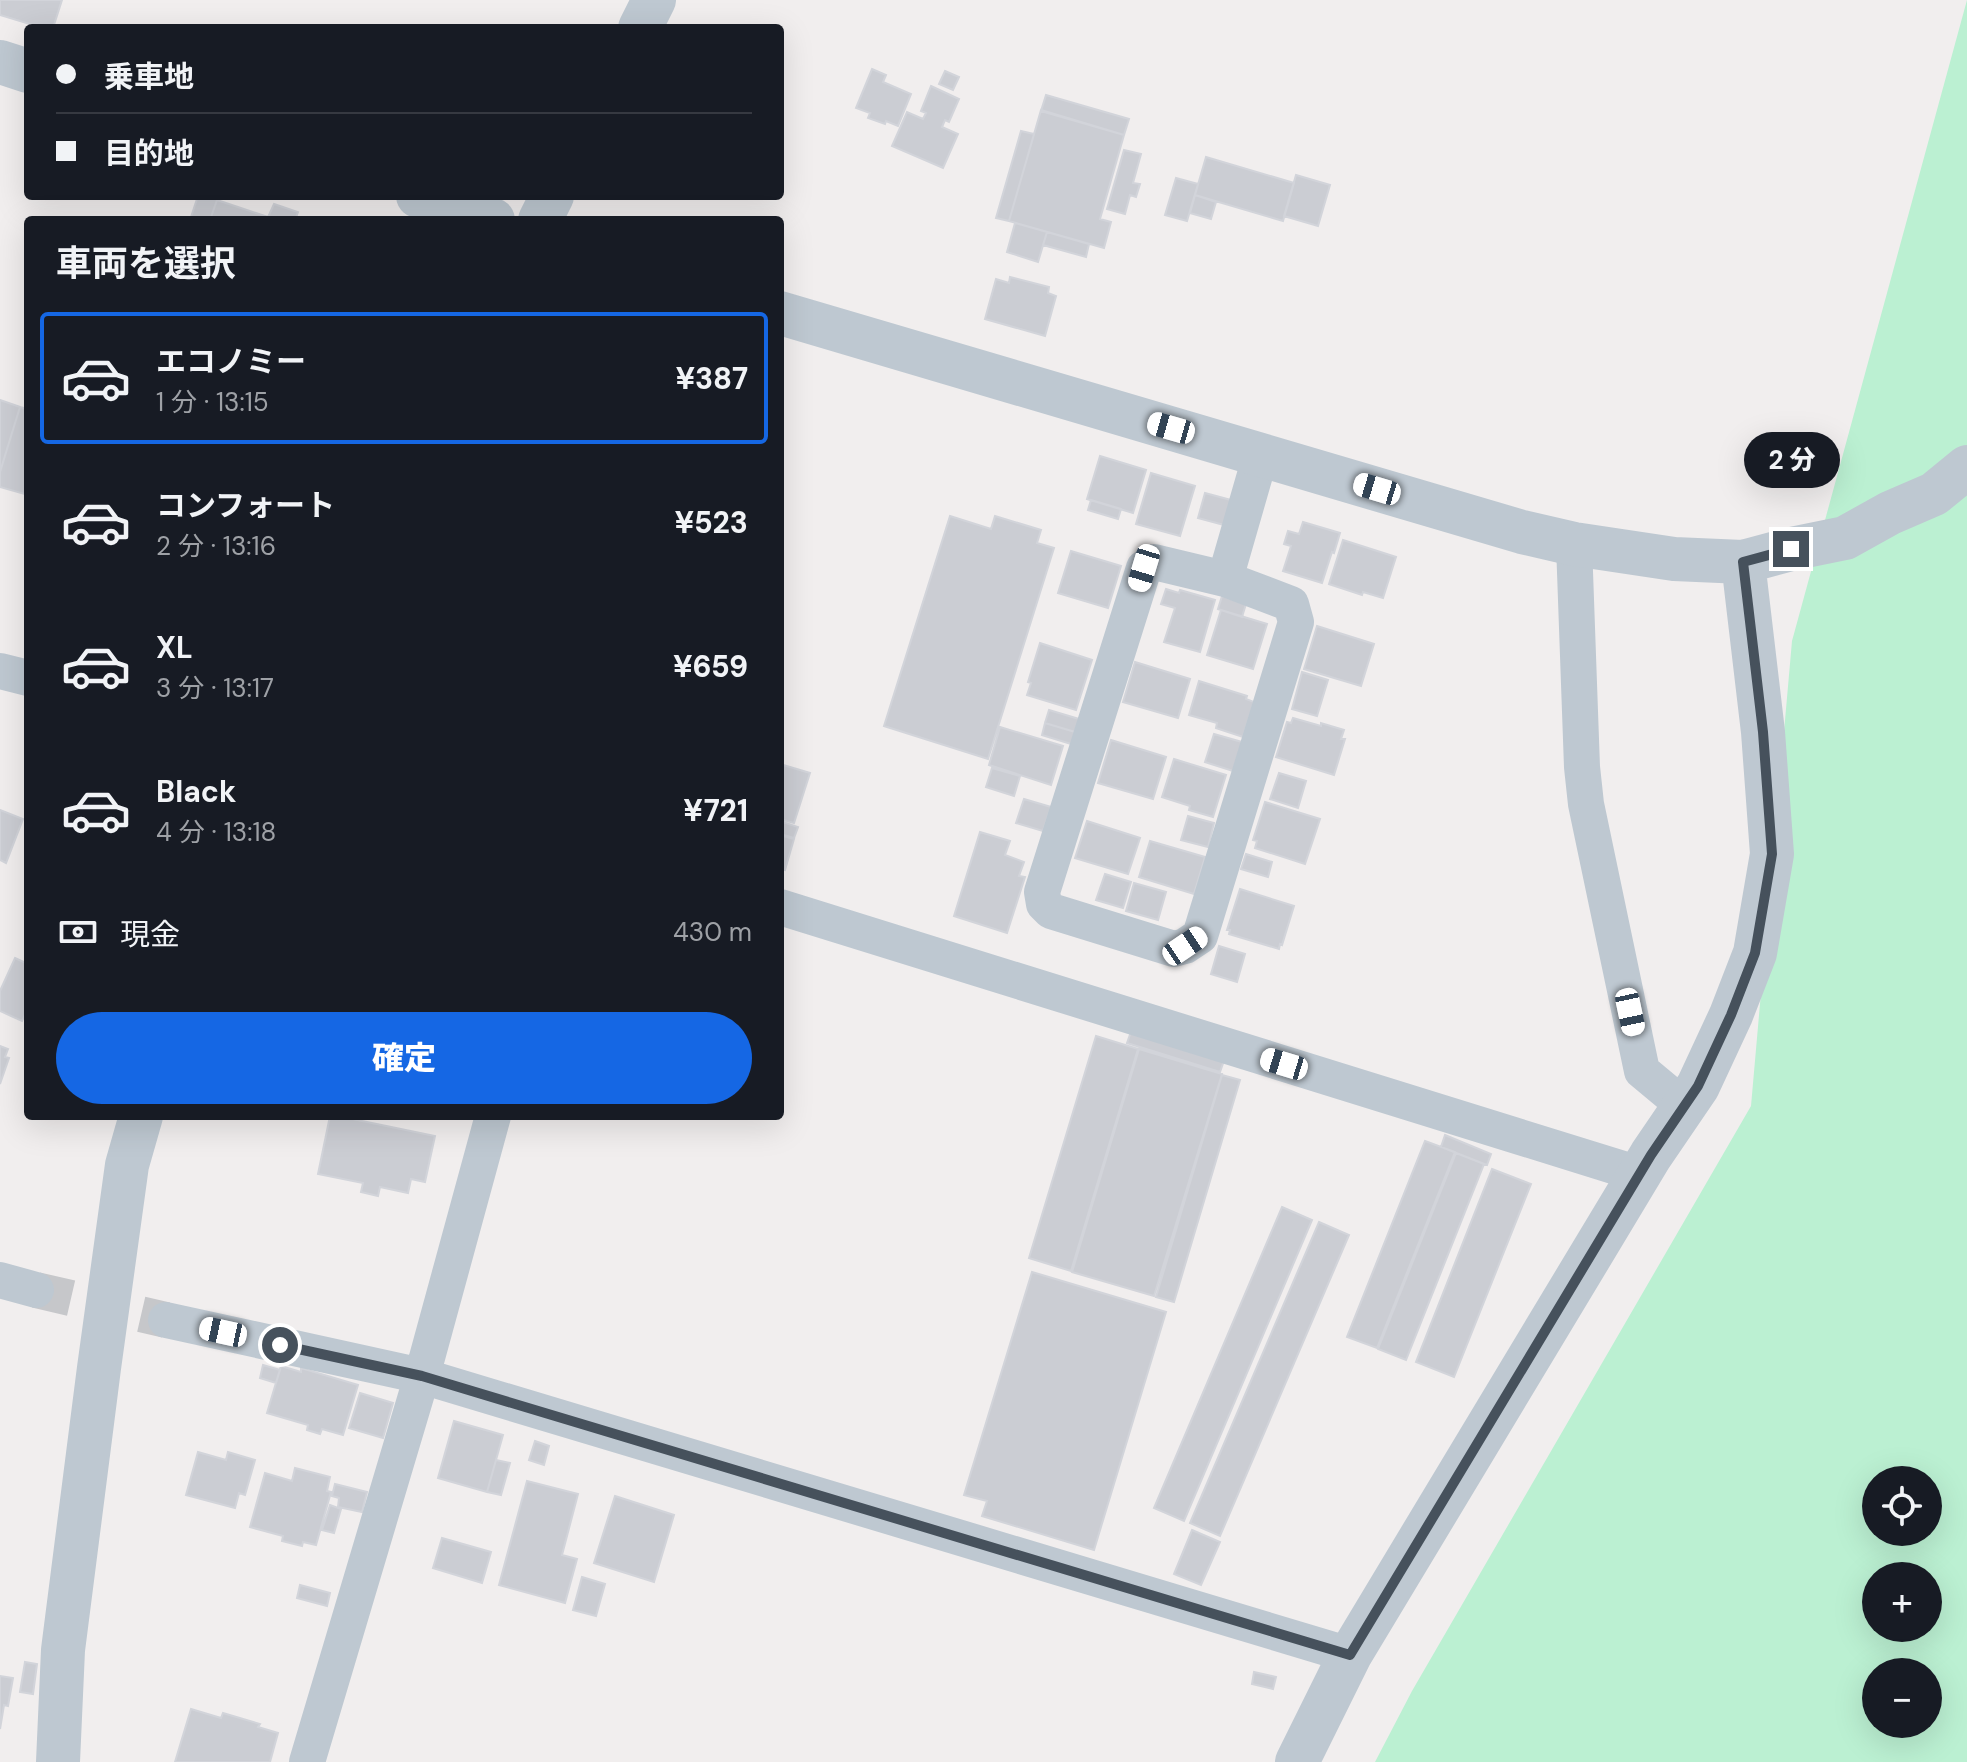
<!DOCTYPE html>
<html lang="ja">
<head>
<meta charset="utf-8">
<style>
  body { margin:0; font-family:"DM Sans","Noto Sans JP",sans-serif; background:#20242c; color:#f1f3f6; height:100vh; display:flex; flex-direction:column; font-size:30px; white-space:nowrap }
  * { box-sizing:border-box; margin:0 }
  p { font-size:26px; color:#9ea1a6 }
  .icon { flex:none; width:44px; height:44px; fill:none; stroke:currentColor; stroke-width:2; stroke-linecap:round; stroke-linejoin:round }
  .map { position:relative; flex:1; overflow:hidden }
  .sheet { position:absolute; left:24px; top:216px; width:760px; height:904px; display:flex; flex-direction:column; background:#171b24; border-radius:8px; box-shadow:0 8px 32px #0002 }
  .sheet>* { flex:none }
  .hud { position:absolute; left:24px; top:24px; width:760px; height:176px; border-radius:8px; box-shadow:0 8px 32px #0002; display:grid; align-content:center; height:176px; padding:0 32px; background:#171b24 }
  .tools { position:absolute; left:1862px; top:1466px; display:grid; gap:16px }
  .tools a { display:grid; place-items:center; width:80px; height:80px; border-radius:50%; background:#171b24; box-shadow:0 8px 32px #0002; font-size:40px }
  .end { position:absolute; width:36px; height:36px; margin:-18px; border:10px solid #46515c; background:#fff; box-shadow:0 0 0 4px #fff }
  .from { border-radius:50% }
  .bubble { position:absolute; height:56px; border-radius:28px; background:#171b24; box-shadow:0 8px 32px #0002; font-size:26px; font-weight:800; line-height:56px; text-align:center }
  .car { position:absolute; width:24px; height:48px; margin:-24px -12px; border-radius:10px; box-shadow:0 0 6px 2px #0007; background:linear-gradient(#fff 24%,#345 0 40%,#fff 0 76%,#345 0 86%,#fff 0) }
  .hud b { display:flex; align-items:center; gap:28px; height:76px; font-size:30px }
  .hud b+b { border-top:2px solid #363941 }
  .hud i { width:20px; height:20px; background:#f1f3f6 }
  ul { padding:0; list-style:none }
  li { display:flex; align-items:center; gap:24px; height:132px; margin:0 16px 12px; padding:0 16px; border:4px solid transparent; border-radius:8px }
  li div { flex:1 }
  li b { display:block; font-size:30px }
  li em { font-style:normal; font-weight:800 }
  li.selected { border-color:#1567e4 }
  li>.icon { width:72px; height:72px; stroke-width:1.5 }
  h2 { padding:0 32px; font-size:36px; line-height:96px }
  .pay { display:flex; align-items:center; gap:20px; height:88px; padding:0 32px; font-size:30px }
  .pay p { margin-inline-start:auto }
  .primary-button { display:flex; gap:16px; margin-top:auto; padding:16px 32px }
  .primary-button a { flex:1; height:92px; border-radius:48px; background:#1567e4; color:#fff; font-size:32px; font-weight:800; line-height:92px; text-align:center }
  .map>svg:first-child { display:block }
  .green { fill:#bbf0d2; fill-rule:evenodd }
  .building { fill:#cbcdd3; stroke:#d2d4da; stroke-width:2 }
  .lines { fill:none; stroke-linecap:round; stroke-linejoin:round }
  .minor-tunnel { stroke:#c6c7ca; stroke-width:36; stroke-dasharray:36 18; stroke-linecap:butt }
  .minor { stroke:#bec8d1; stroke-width:36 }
  .tertiary { stroke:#bec8d1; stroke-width:44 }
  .route { stroke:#46515c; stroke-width:10 }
</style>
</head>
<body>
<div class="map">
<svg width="1967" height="1762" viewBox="0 0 1967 1762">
  <rect width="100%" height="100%" fill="#f1eeee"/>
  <path class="green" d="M1967,0V1762H1375L1412,1691L1751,1106L1792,641ZM1876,1480H1928V1532H1876ZM1876,1576H1928V1628H1876ZM1876,1672H1928V1724H1876Z"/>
  <path class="building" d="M0,0H62L53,28H43L0,15Z
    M872,69L886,75L883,82L911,94L898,126L886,121L885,124L868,118L870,113L856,108Z
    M945,71L959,77L953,90L939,84Z
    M931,86L959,99L949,122L945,120L942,127L958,134L943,168L892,146L907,112L923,119L926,113L921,111Z
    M1046,95L1129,119L1124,135L1041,111Z
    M1041,110L1124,135L1100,219L1111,222L1104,248L1009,221Z
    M1021,131L1034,134L1009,221L996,218Z
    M1124,150L1141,154L1133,183L1140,184L1136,197L1130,195L1125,214L1107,209Z
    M1206,157L1294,183L1283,221L1195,195Z
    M1296,175L1330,185L1318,226L1284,216Z
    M1176,178L1198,184L1187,221L1165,215Z
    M1195,195L1216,202L1211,219L1190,213Z
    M198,196H210L217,200L210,220H190Z
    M217,200L268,217L278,220H210Z
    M274,204L298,212L295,220H278L268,217Z
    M1015,223L1047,232L1038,262L1007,252Z
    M1047,232L1089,244L1086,257L1043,245Z
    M1010,277L1049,287L1048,293L1056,296L1045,336L985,319L996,279L1009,283Z
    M0,400L20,407L0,472Z
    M20,407L28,409V495L0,487V472Z
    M1100,456L1146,470L1133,513L1087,499Z
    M1151,473L1195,486L1180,536L1136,524Z
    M1205,493L1231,500L1224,525L1198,518Z
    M1091,500L1121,509L1118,519L1088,510Z
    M950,516L991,529L995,516L1041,530L1037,543L1054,548L988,759L884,726Z
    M1303,522L1340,533L1334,553L1332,552L1322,583L1283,571L1291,546L1284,544L1288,531L1299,534Z
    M1343,540L1396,557L1383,598L1363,592L1362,595L1329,584Z
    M1071,551L1121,566L1108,608L1058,593Z
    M1166,589L1179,593L1180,590L1215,600L1200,652L1164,642L1175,608L1161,604Z
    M1222,596L1246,604L1242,617L1218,609Z
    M1221,610L1267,624L1253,669L1207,655Z
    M1317,626L1374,644L1361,686L1304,669Z
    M1040,643L1092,660L1076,710L1027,695L1031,683L1028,682Z
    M1135,662L1190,679L1178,718L1123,702Z
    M1302,672L1328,680L1317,716L1292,709Z
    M1199,681L1247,696L1246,699L1254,702L1243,737L1216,728L1217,723L1189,715Z
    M1049,710L1079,719L1075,732L1045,723Z
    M1293,718L1321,726V723L1344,730L1341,739H1345L1334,775L1276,757L1287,722L1291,723Z
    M1045,723L1075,732L1071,744L1042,735Z
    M1000,727L1063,746L1051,785L989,765Z
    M1214,734L1242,742L1233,771L1205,762Z
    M1111,740L1166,757L1153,799L1098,783Z
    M1174,759L1226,775L1213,817L1189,810L1190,806L1162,797Z
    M780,764L810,773L794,823L780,819Z
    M992,768L1020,776L1014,796L986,787Z
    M1279,773L1306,781L1298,808L1270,799Z
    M1024,799L1051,807L1043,831L1016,823Z
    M1265,802L1320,819L1305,864L1255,848L1257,841L1253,840Z
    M0,810L23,819L6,863L0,860Z
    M1188,816L1214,823L1208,847L1181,840Z
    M780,821L798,827L794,838L780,834Z
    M1087,821L1140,838L1128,874L1075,858Z
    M980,832L1010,841L1005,855L1024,862L1019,876L1025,877L1007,933L954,916Z
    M780,835L794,839L785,870L780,869Z
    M1150,841L1205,857L1194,894L1139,877Z
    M1246,854L1272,862L1268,877L1241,869Z
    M1105,874L1131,882L1123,908L1096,900Z
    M1134,883L1166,892L1158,920L1126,911Z
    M1240,889L1294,906L1282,945L1280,944L1279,949L1229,934L1230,930H1227Z
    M1219,946L1245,954L1237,982L1211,974Z
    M15,958L28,964V1008L22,1021L0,1011V991Z
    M1133,1026L1226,1055L1220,1072L1127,1043Z
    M1096,1036L1138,1049L1071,1271L1029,1258Z
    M0,1046L8,1049L5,1057L9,1058L0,1084Z
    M1139,1049L1222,1074L1154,1296L1072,1272Z
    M1222,1075L1240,1080L1174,1302L1156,1297Z
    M330,1116H338L435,1136L425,1182L411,1179L408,1193L380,1187L378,1196L361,1192L363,1183L318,1174Z
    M1445,1135L1491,1154L1487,1165L1441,1147Z
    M1425,1141L1455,1152L1377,1348L1347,1337Z
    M1456,1153L1484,1164L1406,1360L1378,1349Z
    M1492,1169L1531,1184L1454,1377L1416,1362Z
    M1282,1207L1312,1220L1184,1521L1154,1508Z
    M1319,1222L1349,1235L1220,1536L1190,1523Z
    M1032,1272L1166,1312L1094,1550L982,1516L987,1501L964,1495Z
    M263,1365L280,1370L276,1383L260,1378Z
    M281,1366L301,1372V1368L358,1385L343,1435L322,1429L320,1434L307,1430L308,1425L267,1413Z
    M360,1393L393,1403L383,1438L349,1428Z
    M454,1421L503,1435L487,1492L438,1478Z
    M535,1441L549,1446L544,1465L529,1460Z
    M198,1452L226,1460L228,1452L255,1460L245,1495L239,1493L235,1508L186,1495Z
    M496,1460L510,1463L501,1495L487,1492Z
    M295,1468L330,1477L327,1491L331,1492L316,1545L303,1542L302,1546L282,1541L283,1536L250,1527L265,1473L292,1481Z
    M527,1481L578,1494L562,1555L577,1559L565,1603L499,1585Z
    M335,1484L367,1492L362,1512L338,1507L339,1498L332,1496Z
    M615,1496L674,1515L654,1582L594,1563Z
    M330,1505L341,1509L334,1533L322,1530Z
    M1192,1530L1220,1542L1201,1585L1174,1574Z
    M442,1538L491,1552L482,1583L433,1568Z
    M582,1577L605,1584L596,1616L573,1610Z
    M300,1585L330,1593L327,1606L297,1598Z
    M25,1662L37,1664L33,1694L20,1692Z
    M1254,1672L1276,1677L1273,1689L1252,1684Z
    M0,1676L13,1678L8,1706L4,1705L0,1729Z
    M191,1709L221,1718L223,1713L260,1724L258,1727L278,1733L270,1762H175Z"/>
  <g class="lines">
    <path class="minor-tunnel" d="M36,1290L166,1320"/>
    <path class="minor" d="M1574,544L1582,767L1586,804L1642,1071L1684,1106
      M1225,579L1291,604L1296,622L1200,936L1185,946L1174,949L1051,911L1044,904L1042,892L1144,568L1154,562L1225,579L1261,454
      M0,671L28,678
      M780,907L1639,1174
      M0,1280L36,1290
      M166,1320L422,1376L1350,1655
      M307,1762L422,1376L493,1116"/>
    <path class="tertiary" d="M640,28L654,0
      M0,62L28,71
      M418,196L493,220
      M540,220L552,196
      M780,313L1522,532L1574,544L1674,559L1743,562L1791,549L1845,538L1890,513L1934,494L1967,467
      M58,1762L63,1650L99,1368L127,1165L141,1116
      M1297,1762L1350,1655L1651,1155L1698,1086L1731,1015L1755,953L1772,854L1763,732L1743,562"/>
  </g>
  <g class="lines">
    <path class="route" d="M280,1345L422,1376L1350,1655L1651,1155L1698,1086L1731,1015L1755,953L1772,854L1763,732L1743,562L1791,549"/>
  </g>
</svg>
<div class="tools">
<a><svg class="icon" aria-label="locate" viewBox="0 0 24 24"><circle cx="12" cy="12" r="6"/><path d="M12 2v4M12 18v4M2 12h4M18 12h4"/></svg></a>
<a>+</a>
<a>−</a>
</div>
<i class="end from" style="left:280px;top:1345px"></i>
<i class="end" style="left:1791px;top:549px"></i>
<div class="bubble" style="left:1744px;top:432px;width:96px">2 分</div>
<i class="car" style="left:1171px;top:428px;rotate:286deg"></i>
<i class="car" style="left:1377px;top:489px;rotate:287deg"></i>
<i class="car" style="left:1144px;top:568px;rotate:197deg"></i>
<i class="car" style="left:1185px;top:946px;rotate:56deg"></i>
<i class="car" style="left:1630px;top:1012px;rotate:168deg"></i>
<i class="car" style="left:1284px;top:1064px;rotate:287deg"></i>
<i class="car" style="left:223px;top:1332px;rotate:282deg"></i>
<div class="hud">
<b><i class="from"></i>乗車地</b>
<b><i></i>目的地</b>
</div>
<section class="sheet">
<h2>車両を選択</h2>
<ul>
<li class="selected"><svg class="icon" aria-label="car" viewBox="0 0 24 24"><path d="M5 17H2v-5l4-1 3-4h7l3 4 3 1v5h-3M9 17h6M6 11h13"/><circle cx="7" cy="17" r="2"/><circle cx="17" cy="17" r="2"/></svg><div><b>エコノミー</b><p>1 分 · 13:15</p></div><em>¥387</em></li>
<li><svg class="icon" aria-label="car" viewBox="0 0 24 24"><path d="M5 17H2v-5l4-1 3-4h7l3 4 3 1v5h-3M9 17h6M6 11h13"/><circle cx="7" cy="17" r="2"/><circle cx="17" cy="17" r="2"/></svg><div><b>コンフォート</b><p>2 分 · 13:16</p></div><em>¥523</em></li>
<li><svg class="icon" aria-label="car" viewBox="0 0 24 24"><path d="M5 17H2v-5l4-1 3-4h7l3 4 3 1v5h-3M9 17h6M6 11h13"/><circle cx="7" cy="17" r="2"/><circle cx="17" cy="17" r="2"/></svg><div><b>XL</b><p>3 分 · 13:17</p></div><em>¥659</em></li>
<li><svg class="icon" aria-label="car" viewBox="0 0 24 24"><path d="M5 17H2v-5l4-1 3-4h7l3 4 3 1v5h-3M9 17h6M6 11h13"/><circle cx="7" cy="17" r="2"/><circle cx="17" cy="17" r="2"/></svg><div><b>Black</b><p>4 分 · 13:18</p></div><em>¥721</em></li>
</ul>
<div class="pay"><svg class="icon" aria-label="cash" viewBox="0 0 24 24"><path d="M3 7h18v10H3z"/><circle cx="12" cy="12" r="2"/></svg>現金<p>430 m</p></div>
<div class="primary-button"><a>確定</a></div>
</section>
</div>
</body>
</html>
